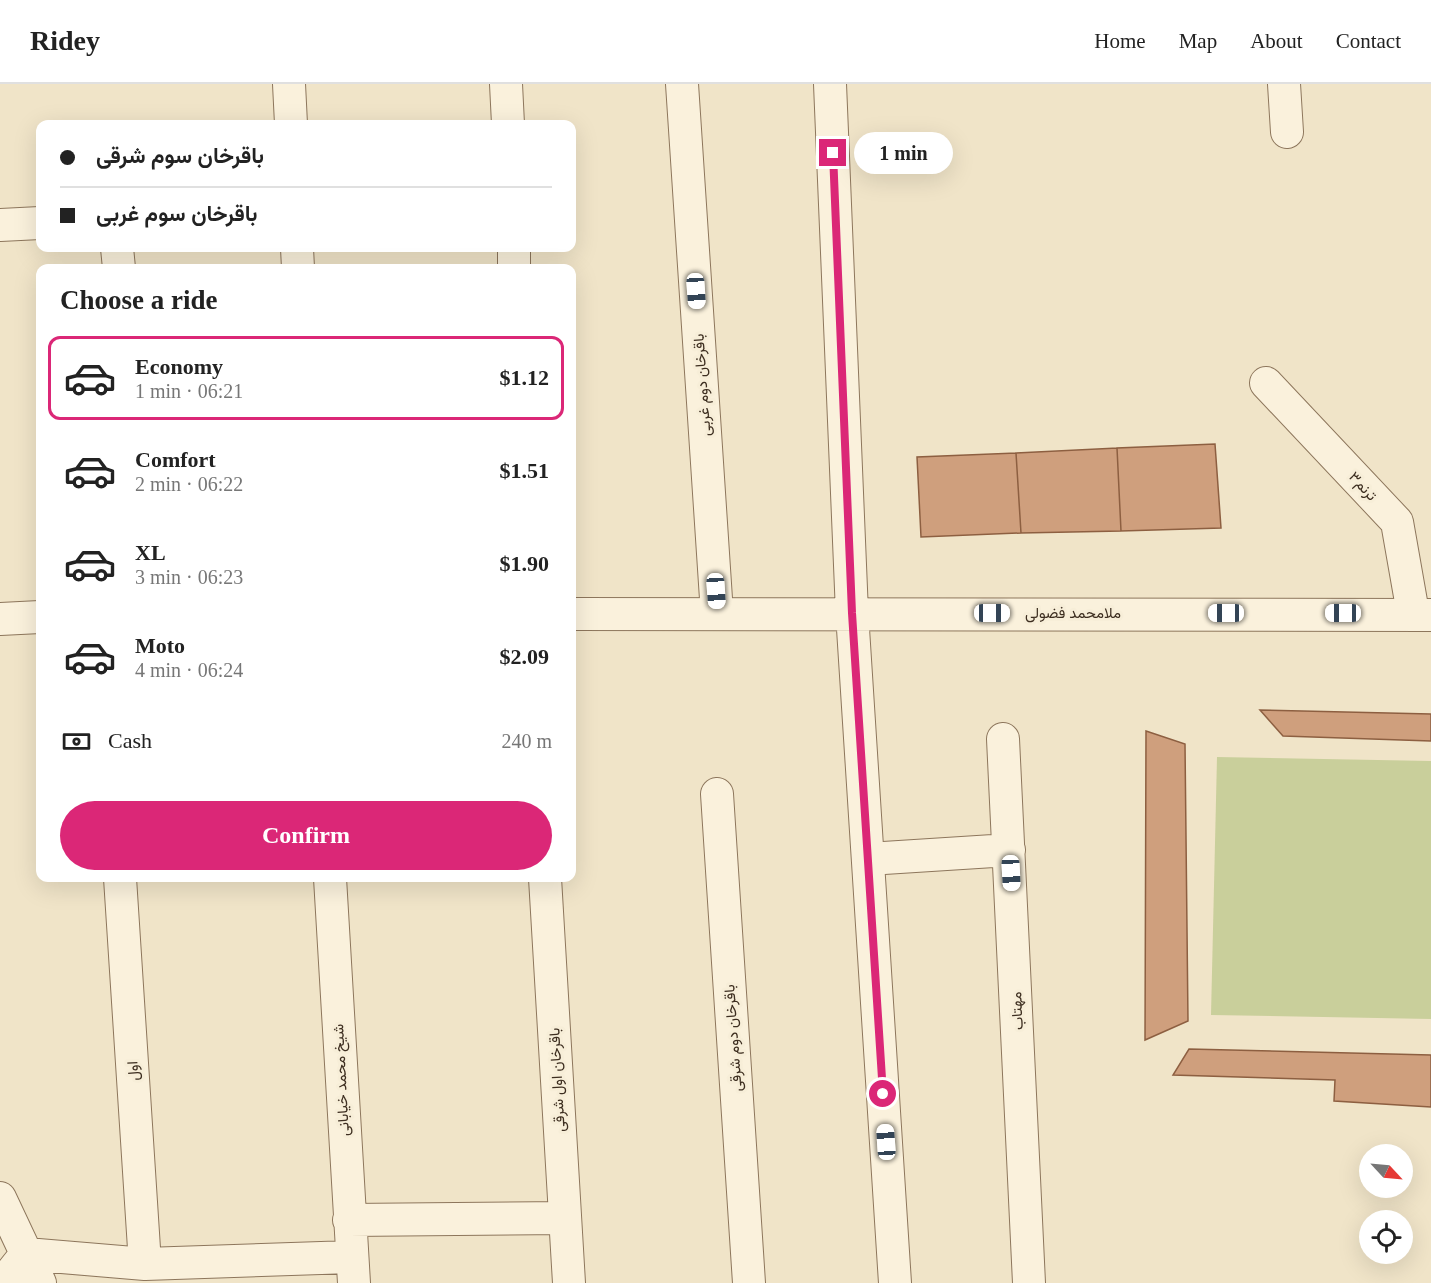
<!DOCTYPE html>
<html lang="en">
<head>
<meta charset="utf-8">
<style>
  body { margin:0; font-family:"Times New Roman",Vazirmatn,serif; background:#f6f6f6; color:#222; height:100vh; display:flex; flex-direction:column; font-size:22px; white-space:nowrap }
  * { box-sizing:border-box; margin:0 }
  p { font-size:20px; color:#767676 }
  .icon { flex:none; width:33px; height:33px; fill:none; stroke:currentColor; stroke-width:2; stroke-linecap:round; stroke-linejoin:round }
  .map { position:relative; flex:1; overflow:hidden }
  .sheet { position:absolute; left:36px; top:180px; width:540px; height:618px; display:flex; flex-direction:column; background:#fff; border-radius:12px; box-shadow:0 6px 24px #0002 }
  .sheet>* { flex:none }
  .hud { position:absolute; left:36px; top:36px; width:540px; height:132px; border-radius:12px; box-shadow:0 6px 24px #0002; display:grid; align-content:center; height:132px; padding:0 24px; background:#fff }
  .needle { width:39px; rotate:116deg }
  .controls { position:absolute; left:1359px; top:1060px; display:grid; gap:12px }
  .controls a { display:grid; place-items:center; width:54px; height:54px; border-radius:50%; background:#fff; box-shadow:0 6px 24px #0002; font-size:30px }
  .end { position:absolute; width:27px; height:27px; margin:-14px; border:8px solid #db2777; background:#fff; box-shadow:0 0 0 3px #fff }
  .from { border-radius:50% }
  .bubble { position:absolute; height:42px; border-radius:21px; background:#fff; box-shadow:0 6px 24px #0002; font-size:20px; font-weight:700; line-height:42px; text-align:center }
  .car { position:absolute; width:18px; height:36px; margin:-18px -9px; border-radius:8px; box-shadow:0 0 4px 2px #0007; background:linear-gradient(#fff 24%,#345 0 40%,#fff 0 76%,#345 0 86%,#fff 0) }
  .hud b { display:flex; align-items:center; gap:21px; height:57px; font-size:22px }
  .hud b+b { border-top:2px solid #e0e0e0 }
  .hud i { width:15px; height:15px; background:#222 }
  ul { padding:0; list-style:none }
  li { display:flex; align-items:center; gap:18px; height:84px; margin:0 12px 9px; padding:0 12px; border:3px solid transparent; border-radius:12px }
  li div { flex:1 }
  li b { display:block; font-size:22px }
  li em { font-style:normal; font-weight:700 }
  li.selected { border-color:#db2777 }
  li>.icon { width:54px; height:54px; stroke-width:1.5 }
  h2 { padding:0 24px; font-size:27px; line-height:72px }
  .pay { display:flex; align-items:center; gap:15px; height:66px; padding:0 24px; font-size:22px }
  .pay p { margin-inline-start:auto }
  .action { display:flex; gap:12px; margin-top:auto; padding:12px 24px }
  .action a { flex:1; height:69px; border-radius:36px; background:#db2777; color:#fff; font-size:24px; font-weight:700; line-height:69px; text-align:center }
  header { display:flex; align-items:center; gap:36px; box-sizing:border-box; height:84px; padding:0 30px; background:#fff; border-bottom:2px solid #e0e0e0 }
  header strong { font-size:28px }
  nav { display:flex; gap:33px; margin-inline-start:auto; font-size:21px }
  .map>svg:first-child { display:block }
  .green { fill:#c9cf9b }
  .building { fill:#cf9f7d; stroke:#8d5f41; stroke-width:1.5 }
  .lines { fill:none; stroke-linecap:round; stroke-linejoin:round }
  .minor-casing { stroke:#8d765c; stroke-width:34 }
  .minor { stroke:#faf1dc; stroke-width:32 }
  .route { stroke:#db2777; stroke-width:8 }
  .labels { text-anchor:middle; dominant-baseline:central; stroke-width:6; stroke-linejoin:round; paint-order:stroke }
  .street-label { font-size:15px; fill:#3d2e20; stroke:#f7eed8 }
</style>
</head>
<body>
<header>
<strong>Ridey</strong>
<nav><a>Home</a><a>Map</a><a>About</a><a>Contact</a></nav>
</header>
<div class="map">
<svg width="1431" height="1199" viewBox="0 0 1431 1199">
  <rect width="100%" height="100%" fill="#f0e4c8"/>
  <path class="green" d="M1217,673L1431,677V935L1211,931Z"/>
  <path class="building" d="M1215,360L1221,444L1121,447L1117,364Z
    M1117,364L1121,447L1021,449L1016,369Z
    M1016,369L1021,449L921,453L917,373Z
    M1260,626L1431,630V657L1283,652Z
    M1146,647L1185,660L1188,937L1145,956Z
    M1189,965L1431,971V1023L1334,1017L1335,996L1173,991Z"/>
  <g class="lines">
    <defs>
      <path id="minor" d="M289,0L291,40
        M506,0L508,40
        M682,0L717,530
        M830,0L852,529L895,1199
        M1284,0L1287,48
        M0,141L40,139
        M117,164L119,184
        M297,164L298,184
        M514,164V184
        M1266,299L1397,438L1413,529
        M572,530L1431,531
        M0,535L40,533
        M1003,655L1029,1199
        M717,710L749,1199
        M868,775L1009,766
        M120,794L145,1180
        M330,794L354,1199
        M545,794L569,1199
        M0,1114L40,1199
        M349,1136L565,1134
        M3,1199L26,1170L145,1180L351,1173"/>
    </defs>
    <use href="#minor" class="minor-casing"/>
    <use href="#minor" class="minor"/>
  </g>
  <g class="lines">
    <path class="route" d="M833,69L852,529L883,1010"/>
  </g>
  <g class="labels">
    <g class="street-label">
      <text transform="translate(702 301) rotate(-94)">باقرخان دوم غربی</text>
      <text transform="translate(1363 402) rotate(47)">ترنم۳</text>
      <text x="1073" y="529">ملامحمد فضولی</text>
      <text transform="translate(1017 927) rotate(-93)">مهتاب</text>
      <text transform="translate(733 954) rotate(-94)">باقرخان دوم شرقی</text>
      <text transform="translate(133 987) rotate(-94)">اول</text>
      <text transform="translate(341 996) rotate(-93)">شیخ محمد خیابانی</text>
      <text transform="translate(557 996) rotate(-93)">باقرخان اول شرقی</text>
    </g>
  </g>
</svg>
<div class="controls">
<a><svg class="needle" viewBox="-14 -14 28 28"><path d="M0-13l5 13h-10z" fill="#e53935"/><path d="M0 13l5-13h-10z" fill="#767676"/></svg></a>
<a><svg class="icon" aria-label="locate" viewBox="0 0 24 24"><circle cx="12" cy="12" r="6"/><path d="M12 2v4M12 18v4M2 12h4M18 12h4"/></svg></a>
</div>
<i class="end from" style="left:883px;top:1010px"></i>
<i class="end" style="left:833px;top:69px"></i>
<div class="bubble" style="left:854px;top:48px;width:99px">1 min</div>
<i class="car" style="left:696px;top:207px;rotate:176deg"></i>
<i class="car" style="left:716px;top:507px;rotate:176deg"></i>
<i class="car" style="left:992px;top:529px;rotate:90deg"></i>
<i class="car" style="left:1226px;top:529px;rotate:270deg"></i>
<i class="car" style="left:1343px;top:529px;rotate:270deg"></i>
<i class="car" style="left:1011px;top:789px;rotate:177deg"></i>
<i class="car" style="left:886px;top:1058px;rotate:356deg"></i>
<div class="hud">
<b><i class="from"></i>باقرخان سوم شرقی</b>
<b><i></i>باقرخان سوم غربی</b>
</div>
<section class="sheet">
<h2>Choose a ride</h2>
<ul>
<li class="selected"><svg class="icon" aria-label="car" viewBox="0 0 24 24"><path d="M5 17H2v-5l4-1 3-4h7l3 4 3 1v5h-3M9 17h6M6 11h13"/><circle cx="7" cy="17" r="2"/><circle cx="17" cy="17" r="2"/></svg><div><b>Economy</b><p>1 min · 06:21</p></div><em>$1.12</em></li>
<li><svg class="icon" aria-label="car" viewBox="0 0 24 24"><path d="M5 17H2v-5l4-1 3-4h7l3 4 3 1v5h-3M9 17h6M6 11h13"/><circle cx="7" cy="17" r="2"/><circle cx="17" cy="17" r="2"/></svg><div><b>Comfort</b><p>2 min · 06:22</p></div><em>$1.51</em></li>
<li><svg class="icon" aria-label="car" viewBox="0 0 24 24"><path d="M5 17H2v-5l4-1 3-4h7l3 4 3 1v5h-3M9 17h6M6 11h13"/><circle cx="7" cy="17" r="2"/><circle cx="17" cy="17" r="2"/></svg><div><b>XL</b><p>3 min · 06:23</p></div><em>$1.90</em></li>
<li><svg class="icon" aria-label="car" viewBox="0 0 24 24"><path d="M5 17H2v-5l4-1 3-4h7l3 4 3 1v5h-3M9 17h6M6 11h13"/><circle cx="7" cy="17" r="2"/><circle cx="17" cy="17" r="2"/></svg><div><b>Moto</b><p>4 min · 06:24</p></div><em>$2.09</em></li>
</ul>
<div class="pay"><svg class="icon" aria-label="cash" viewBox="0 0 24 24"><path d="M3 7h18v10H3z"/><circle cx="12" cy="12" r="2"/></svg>Cash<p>240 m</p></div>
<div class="action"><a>Confirm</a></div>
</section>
</div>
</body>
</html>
